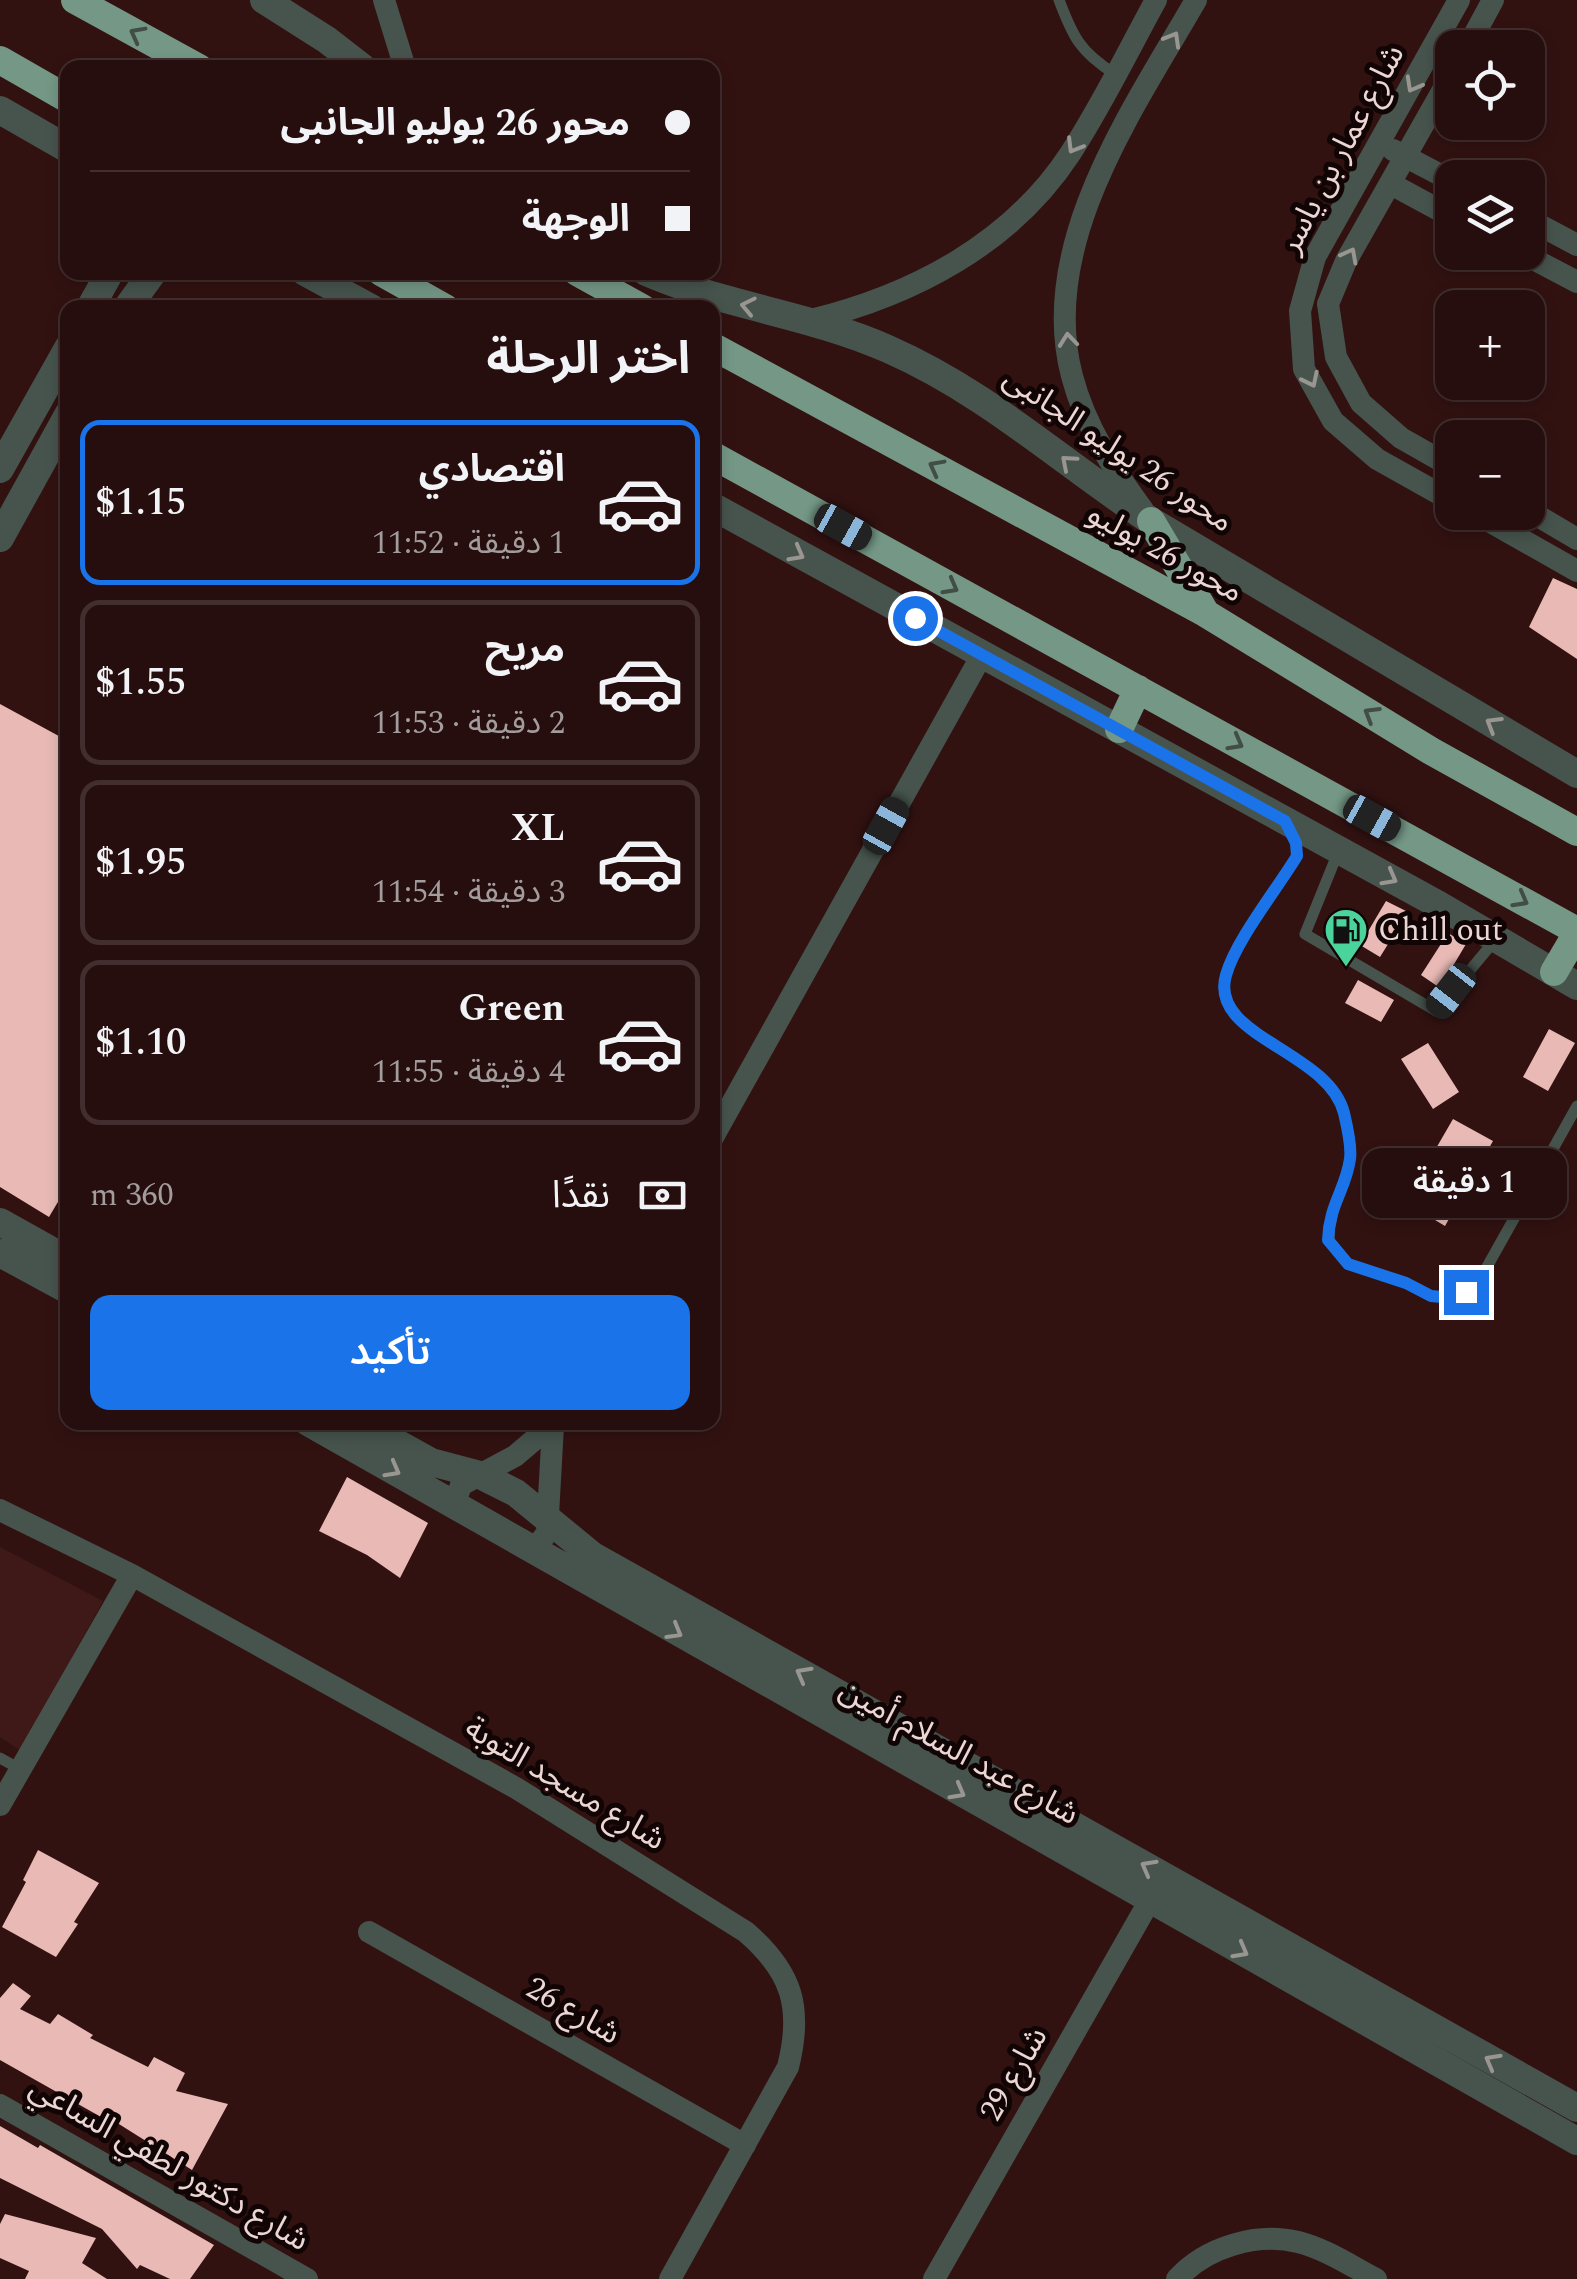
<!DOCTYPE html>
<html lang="ar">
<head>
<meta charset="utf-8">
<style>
  body { margin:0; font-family:Spectral,"Noto Sans Arabic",serif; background:#311c1b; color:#f1f3f6; direction:rtl; height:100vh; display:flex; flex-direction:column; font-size:38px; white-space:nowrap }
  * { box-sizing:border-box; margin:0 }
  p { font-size:32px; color:#a39c9d }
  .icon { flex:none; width:55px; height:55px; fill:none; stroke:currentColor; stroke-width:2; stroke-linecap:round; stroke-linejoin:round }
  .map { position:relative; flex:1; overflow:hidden; direction:ltr }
  .side { position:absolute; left:60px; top:300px; width:660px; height:1130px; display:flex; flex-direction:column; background:#250e0d; border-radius:20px; box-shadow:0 5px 15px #0003,0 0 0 2px #422e2e; direction:rtl }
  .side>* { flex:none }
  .guide { position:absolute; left:60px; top:60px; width:660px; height:220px; border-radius:20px; box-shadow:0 5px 15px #0003,0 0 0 2px #422e2e; direction:rtl; display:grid; align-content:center; height:220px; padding:0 30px; background:#250e0d }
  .buttons { position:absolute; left:1435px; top:30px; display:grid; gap:20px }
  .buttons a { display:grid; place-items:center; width:110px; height:110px; border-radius:20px; background:#250e0d; box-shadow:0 5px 15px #0003,0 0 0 2px #422e2e; font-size:50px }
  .end { position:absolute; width:45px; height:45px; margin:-22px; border:12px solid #1a73e8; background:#fff; box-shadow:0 0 0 5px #fff }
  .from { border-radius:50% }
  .bubble { position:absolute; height:70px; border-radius:20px; background:#250e0d; box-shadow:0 5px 15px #0003,0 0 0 2px #422e2e; font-size:32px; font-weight:600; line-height:70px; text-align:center; direction:rtl }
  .car { position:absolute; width:30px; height:60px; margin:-30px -15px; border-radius:12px; box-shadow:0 0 8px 2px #0007; background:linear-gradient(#222 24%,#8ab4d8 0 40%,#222 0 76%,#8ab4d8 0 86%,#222 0) }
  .guide b { display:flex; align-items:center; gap:35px; height:95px; font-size:38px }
  .guide b+b { border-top:2px solid #422e2e }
  .guide i { width:25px; height:25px; background:#f1f3f6 }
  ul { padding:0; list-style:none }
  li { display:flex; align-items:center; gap:30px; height:165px; margin:0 20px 15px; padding:0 10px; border:5px solid #422e2e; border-radius:20px }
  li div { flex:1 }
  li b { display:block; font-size:38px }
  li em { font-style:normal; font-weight:600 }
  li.current { border-color:#1a73e8 }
  li>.icon { width:90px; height:90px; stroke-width:1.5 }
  h2 { padding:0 30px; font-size:45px; line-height:120px }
  .pay { display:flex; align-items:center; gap:25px; height:110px; padding:0 30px; font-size:38px }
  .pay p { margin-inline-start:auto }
  .action { display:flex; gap:20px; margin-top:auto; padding:20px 30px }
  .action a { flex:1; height:115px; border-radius:20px; background:#1a73e8; color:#fff; font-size:40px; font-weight:600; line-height:115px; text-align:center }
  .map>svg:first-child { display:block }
  .built { fill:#3f1917 }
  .building { fill:#e9bab5 }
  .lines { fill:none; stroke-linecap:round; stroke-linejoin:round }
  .service { stroke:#46544d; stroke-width:11 }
  .minor { stroke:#46544d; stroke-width:22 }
  .tertiary { stroke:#46544d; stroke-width:28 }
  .trunk { stroke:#749786; stroke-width:28 }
  .oneway { stroke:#424e45 }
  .oneway2 { stroke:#999590 }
  .route { stroke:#1a73e8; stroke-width:12 }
  .labels { text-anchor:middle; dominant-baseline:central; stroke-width:10; stroke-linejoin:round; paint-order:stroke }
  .street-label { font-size:32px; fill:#ecd6d3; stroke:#100404 }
  .poi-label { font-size:32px; fill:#ecd6d3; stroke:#100404; text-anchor:start }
</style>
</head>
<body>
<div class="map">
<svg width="1577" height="2279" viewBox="0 0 1577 2279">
  <rect width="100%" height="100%" fill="#311211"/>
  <path class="built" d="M0,1547L103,1601L21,1751L0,1737Z"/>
  <path class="building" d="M1553,578L1577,589V659L1529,627Z
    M0,704L68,741V1185L49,1217L0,1187Z
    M1386,901L1408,912L1380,957L1360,945Z
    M1448,933L1466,944L1440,988L1421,975Z
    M1358,980L1394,1000L1381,1022L1345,1003Z
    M1549,1029L1575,1043L1548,1091L1523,1077Z
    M1428,1043L1459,1092L1433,1109L1401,1059Z
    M1453,1119L1493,1141L1445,1226L1405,1202Z
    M347,1477L428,1523L400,1578L367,1555L319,1531Z
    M38,1850L99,1883L74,1922L78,1924L56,1957L2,1927L26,1882L23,1880Z
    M13,1983L31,1996L20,2009L50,2024L58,2014L93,2035L90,2038L148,2067L154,2057L185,2073L176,2091L228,2104L192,2170L103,2114L101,2117L0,2060V1998Z
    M0,2126L38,2148L40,2145L214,2245L190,2279H170L140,2265L137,2269L102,2229L0,2178Z
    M5,2214L96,2238L82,2263L107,2279H25L29,2271L0,2258V2224Z"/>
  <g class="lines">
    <path class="service" d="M1059,0C1073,37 1080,52 1115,74
      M1289,829L1296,843L1297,856C1277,889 1236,940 1226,975C1208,1037 1328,1050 1344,1113C1347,1126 1352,1146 1350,1159C1345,1190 1329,1205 1329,1241L1348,1264L1406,1283L1431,1296L1452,1298L1467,1292L1483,1274L1577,1106
      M1339,850L1305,934L1436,1011L1496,939
      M0,1758L20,1769"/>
    <path class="minor" d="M384,0L405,68
      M1467,48L1493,0
      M1452,74L1346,261L1328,304L1336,357L1361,403L1401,438L1452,467
      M1393,150L1452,181
      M1391,184L1452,217
      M1528,219L1577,245
      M1520,252L1577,282
      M811,320C913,295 1011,244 1070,154C1102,105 1128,51 1156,0
      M1452,501L1377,459L1333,421L1304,369L1300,311L1315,257L1459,0
      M1143,510C1113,469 1085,426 1072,376C1037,244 1134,108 1196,0
      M1528,510L1577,539
      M1473,512L1577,571
      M712,1139L983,653
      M455,1503L461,1485L515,1456L555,1422
      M0,1510L132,1575L516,1788L746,1932C792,1972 803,2007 788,2067L670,2279
      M527,1547L540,1542L547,1533L553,1426
      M0,1805L132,1575
      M369,1932L745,2145
      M0,2105L307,2279
      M934,2279L1150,1900
      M1177,2279C1206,2247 1257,2232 1298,2242C1326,2249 1351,2266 1376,2279"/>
    <path class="tertiary" d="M264,0L327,40L363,68
      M0,110L68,149
      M305,272L371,308
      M646,272C724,306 809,314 888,349C988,393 1061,462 1151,521L1577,774
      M90,308L110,272
      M127,308L153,272
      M0,469L68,348
      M712,506L1439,905L1577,986
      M0,538L68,415
      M0,1222L68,1260
      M0,1253L68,1290
      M308,1422L1577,2141
      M359,1422L431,1462L480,1475L516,1493L593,1556L1577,2108"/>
    <path class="trunk" d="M75,0L199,68
      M0,60L68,99
      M381,272L445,308
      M577,272L642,308
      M712,346L1205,613L1431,751L1577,832
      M712,455L1577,931
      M1151,521L1205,612
      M1119,729L1138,689
      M1554,972L1577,933"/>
  </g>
  <defs><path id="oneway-chevron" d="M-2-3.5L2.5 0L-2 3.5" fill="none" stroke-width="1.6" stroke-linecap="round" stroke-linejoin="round" transform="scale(2.5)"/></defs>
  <g class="oneway">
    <use href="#oneway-chevron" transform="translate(137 34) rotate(-152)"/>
    <use href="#oneway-chevron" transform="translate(936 467) rotate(-152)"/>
    <use href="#oneway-chevron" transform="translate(951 587) rotate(29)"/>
    <use href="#oneway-chevron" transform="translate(1371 714) rotate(-149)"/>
    <use href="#oneway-chevron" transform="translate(1236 743) rotate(29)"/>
    <use href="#oneway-chevron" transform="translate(1521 900) rotate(29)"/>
  </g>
  <g class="oneway2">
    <use href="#oneway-chevron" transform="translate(1173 39) rotate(-60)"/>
    <use href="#oneway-chevron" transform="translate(1413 85) rotate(119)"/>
    <use href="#oneway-chevron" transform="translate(1074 146) rotate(121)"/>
    <use href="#oneway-chevron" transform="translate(1350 255) rotate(-62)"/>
    <use href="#oneway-chevron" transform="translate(748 306) rotate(-168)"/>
    <use href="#oneway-chevron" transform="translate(1068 340) rotate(-96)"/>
    <use href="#oneway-chevron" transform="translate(1311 380) rotate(64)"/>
    <use href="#oneway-chevron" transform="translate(1068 462) rotate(-139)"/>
    <use href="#oneway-chevron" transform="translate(797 554) rotate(29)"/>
    <use href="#oneway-chevron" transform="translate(1493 724) rotate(-149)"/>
    <use href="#oneway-chevron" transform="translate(1390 878) rotate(29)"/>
    <use href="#oneway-chevron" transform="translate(393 1470) rotate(29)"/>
    <use href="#oneway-chevron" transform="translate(675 1632) rotate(30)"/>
    <use href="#oneway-chevron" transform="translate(803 1674) rotate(-151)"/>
    <use href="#oneway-chevron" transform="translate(958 1792) rotate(29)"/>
    <use href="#oneway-chevron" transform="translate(1148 1867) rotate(-151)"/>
    <use href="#oneway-chevron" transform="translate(1241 1951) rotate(29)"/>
    <use href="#oneway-chevron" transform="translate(1492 2061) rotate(-151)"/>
  </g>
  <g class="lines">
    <path class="route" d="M915,618L1285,821L1296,843L1297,856C1277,889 1236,940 1226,975C1208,1037 1328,1050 1344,1113C1347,1126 1352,1146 1350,1159C1346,1189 1329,1205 1328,1240L1348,1264L1406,1283L1431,1296L1452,1298L1466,1292"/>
  </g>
  <defs>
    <symbol id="fuel-pin" viewBox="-11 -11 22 30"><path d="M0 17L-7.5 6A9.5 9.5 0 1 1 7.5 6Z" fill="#4ad49c" stroke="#100404"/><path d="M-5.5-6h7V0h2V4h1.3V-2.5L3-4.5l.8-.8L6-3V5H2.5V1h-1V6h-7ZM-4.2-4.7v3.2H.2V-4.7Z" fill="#111"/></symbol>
  </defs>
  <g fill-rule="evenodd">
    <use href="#fuel-pin" x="1321" y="905" width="50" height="68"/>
  </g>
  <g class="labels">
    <g class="street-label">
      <text transform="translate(1342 149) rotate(-62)">شارع عمار بن ياسر</text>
      <text transform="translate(1118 450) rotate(34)">محور 26 يوليو الجانبى</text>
      <text transform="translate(1165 553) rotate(29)">محور 26 يوليو</text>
      <text transform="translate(959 1752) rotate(29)">شارع عبد السلام أمين</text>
      <text transform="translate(565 1784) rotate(31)">شارع مسجد التوبة</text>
      <text transform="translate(573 2011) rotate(30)">شارع 26</text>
      <text transform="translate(1014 2074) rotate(-60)">شارع 29</text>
      <text transform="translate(169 2164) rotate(30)">شارع دكتور لطفي الساعي</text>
    </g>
    <g class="poi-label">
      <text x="1378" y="930">Chill out</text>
    </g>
  </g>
</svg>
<div class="buttons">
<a><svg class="icon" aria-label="locate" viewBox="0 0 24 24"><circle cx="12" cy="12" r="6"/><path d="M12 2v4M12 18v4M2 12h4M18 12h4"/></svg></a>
<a><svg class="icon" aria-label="layers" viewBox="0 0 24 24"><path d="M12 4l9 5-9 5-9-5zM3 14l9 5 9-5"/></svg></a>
<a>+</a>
<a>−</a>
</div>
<i class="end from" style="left:915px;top:618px"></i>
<i class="end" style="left:1466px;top:1292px"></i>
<div class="bubble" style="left:1362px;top:1148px;width:205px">1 دقيقة</div>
<i class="car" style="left:843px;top:527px;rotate:119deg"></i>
<i class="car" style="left:1372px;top:818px;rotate:119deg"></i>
<i class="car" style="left:886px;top:826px;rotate:29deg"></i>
<i class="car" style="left:1451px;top:991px;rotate:218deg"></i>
<div class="guide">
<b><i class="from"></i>محور 26 يوليو الجانبى</b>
<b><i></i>الوجهة</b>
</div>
<section class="side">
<h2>اختر الرحلة</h2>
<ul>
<li class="current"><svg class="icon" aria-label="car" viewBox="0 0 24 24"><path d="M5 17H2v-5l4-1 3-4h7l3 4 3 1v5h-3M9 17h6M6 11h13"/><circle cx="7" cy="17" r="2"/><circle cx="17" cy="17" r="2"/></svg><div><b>اقتصادي</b><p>1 دقيقة · 11:52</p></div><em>$1.15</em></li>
<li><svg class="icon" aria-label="car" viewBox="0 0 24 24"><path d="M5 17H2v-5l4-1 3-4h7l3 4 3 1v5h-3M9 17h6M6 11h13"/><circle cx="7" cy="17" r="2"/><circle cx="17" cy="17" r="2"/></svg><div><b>مريح</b><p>2 دقيقة · 11:53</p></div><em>$1.55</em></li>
<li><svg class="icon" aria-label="car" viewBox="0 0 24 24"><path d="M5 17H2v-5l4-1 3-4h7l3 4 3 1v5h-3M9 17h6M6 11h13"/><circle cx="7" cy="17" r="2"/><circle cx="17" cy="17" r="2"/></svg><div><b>XL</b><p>3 دقيقة · 11:54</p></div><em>$1.95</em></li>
<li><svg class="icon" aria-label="car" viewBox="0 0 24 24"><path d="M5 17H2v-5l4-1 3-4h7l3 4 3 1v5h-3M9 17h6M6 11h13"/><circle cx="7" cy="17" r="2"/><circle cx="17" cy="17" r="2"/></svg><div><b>Green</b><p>4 دقيقة · 11:55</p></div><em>$1.10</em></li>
</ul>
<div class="pay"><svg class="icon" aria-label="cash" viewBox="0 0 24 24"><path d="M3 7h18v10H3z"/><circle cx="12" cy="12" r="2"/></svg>نقدًا<p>360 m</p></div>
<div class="action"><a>تأكيد</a></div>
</section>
</div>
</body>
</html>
